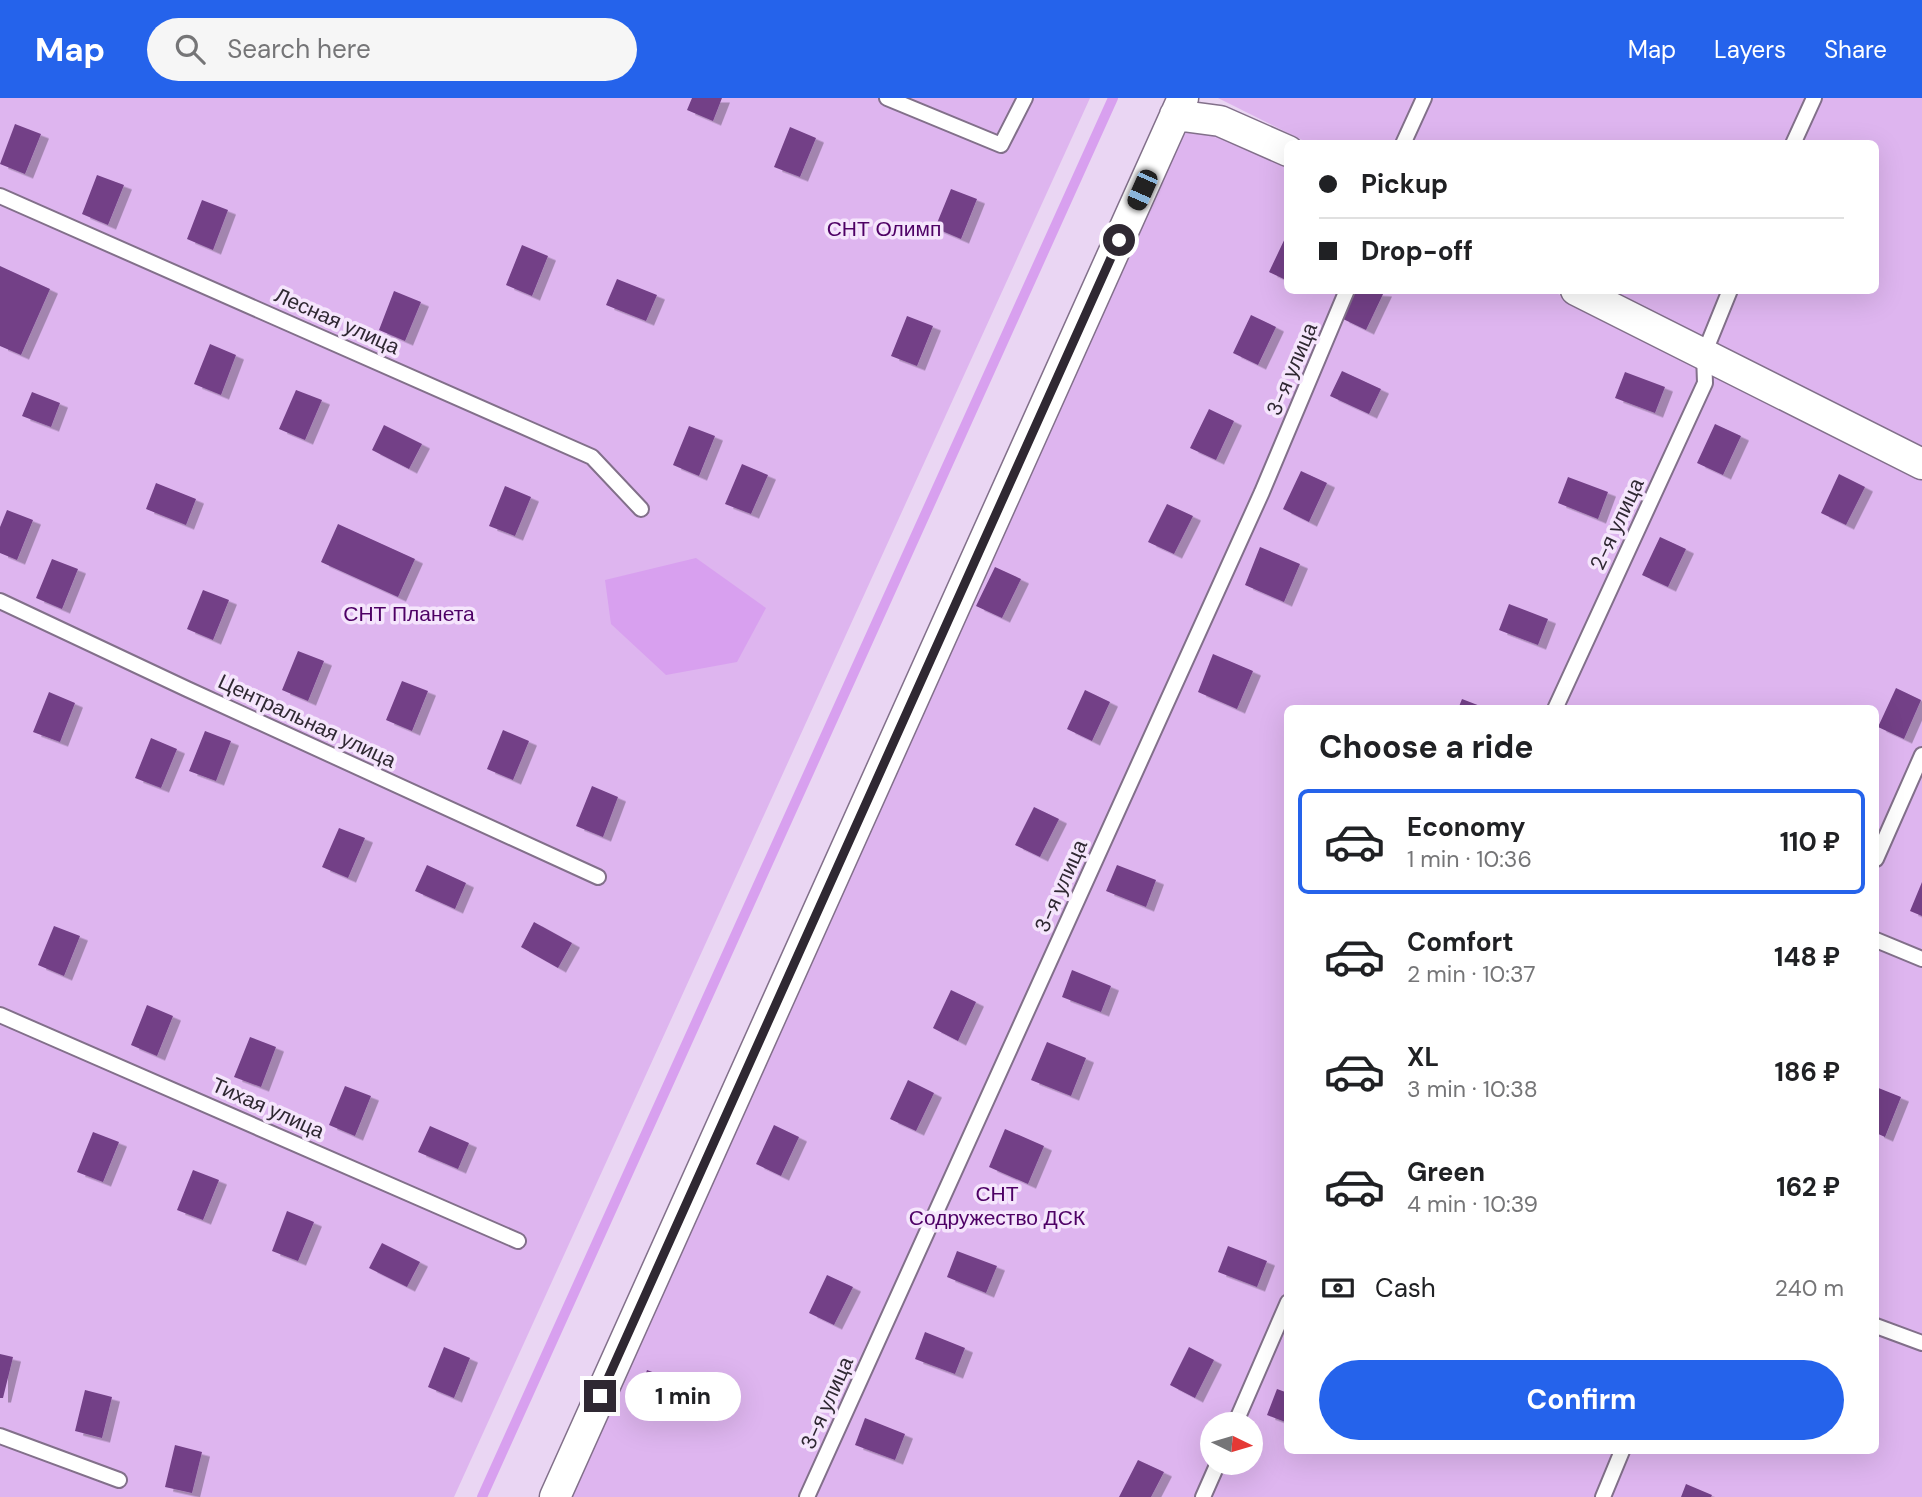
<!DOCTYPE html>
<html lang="en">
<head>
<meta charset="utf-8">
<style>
  body { margin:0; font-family:"DM Sans",sans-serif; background:#f6f6f6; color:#202124; height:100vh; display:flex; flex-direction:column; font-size:26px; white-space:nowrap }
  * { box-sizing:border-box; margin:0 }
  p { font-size:23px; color:#757577 }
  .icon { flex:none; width:38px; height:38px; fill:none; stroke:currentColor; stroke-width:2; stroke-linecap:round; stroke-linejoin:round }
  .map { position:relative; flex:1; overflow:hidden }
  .side { position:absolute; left:1284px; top:607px; width:595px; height:749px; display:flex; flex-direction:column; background:#fff; border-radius:10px; box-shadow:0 7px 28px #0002 }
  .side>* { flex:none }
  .banner { position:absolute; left:1284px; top:42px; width:595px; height:154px; border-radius:10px; box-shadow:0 7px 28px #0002; display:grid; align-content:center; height:154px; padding:0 35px; background:#fff }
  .needle { width:46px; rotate:95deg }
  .buttons { position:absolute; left:1200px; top:1314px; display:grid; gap:14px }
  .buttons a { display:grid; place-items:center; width:63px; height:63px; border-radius:50%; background:#fff; box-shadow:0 7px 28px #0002; font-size:35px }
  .end { position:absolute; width:32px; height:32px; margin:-16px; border:9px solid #2f2832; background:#fff; box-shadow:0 0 0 4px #fff }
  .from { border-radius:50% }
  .bubble { position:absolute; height:49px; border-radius:24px; background:#fff; box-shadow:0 7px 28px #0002; font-size:23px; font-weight:700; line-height:49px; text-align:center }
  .car { position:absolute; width:21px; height:42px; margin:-21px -10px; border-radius:9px; box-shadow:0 0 5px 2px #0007; background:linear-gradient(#222 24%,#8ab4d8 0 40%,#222 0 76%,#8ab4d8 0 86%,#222 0) }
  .banner b { display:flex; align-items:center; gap:24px; height:66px; font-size:26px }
  .banner b+b { border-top:2px solid #e0e0e0 }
  .banner i { width:18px; height:18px; background:#202124 }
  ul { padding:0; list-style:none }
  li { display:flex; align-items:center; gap:21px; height:105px; margin:0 14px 10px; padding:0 21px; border:4px solid transparent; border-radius:10px }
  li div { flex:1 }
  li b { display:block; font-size:26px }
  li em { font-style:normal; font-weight:700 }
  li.current { border-color:#2563eb }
  li>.icon { width:63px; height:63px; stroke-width:1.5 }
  h2 { padding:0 35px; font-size:32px; line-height:84px }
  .pay { display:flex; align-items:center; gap:18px; height:77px; padding:0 35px; font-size:26px }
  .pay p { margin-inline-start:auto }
  .button { display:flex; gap:14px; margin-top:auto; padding:14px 35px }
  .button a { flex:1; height:80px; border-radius:42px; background:#2563eb; color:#fff; font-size:28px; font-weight:700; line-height:80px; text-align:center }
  header { display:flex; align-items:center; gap:42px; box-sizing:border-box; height:98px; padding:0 35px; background:#2563eb; color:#fff }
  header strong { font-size:33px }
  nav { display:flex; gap:38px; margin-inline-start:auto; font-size:24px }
  .search { width:490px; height:63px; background:#f6f6f6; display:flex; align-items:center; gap:18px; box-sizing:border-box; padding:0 24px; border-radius:38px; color:#757577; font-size:26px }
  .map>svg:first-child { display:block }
  .green { fill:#deb5ef; fill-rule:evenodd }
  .water { fill:#d8a0ef }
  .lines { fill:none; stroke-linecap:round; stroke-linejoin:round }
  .stream { stroke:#d8a0ef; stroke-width:10 }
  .building { fill:#734087; filter:url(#shadow) }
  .lane-casing { stroke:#82708a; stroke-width:18 }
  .street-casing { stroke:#82708a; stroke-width:33 }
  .lane { stroke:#fff; stroke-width:14 }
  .street { stroke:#fff; stroke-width:30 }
  .route { stroke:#2f2832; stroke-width:9 }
  .labels { text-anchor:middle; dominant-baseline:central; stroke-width:7; stroke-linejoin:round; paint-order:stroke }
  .park-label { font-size:21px; fill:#4e0165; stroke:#f5e5fc }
  .street-label { font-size:21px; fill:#2f2832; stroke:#f5e5fc }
</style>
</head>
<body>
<header>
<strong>Map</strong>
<div class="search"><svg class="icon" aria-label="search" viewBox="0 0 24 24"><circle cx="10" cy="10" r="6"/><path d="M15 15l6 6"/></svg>Search here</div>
<nav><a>Map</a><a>Layers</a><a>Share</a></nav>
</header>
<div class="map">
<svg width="1922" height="1399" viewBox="0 0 1922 1399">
  <defs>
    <filter id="shadow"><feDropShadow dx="8" dy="4.5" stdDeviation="0" flood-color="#0004"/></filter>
  </defs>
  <rect width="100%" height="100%" fill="#ead6f3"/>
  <path class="green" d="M0,0H1090L454,1399H0Z
    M1218,0H1922V355L1600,193L1876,192V46L1308,45Z
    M1165,1L1288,62V192L1552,193L1922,375V1399H550ZM1288,611H1876V1353H1288ZM1213,1326H1251V1365H1213Z"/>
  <path class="water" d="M696,460L766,510L737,564L666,577L611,526L605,482Z"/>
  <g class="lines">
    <path class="stream" d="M482,1399L1113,0"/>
  </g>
  <path class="building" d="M692,0H722L713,23L687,12Z
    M15,26L41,36L25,76L0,66Z
    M790,29L816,40L800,79L774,69Z
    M97,77L124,87L108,127L82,116Z
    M951,91L977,101L961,141L935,130Z
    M202,102L228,112L213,152L187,141Z
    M1288,134V183L1269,174Z
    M522,147L548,158L532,198L506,187Z
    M0,168L50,191L21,257L0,248Z
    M617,181L657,197L646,223L606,207Z
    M1353,192L1384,194L1366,232L1341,220Z
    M394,193L421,204L405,243L379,232Z
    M1251,217L1276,229L1258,267L1233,255Z
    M907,218L933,228L917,268L891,258Z
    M210,246L236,257L221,297L194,286Z
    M1342,273L1381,291L1369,316L1330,298Z
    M1625,274L1665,289L1655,315L1615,300Z
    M296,292L322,302L305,342L279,331Z
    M32,294L60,305L51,329L22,318Z
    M1209,311L1234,323L1216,362L1190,350Z
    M1715,326L1741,338L1723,377L1697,365Z
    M384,327L422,346L409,371L372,352Z
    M689,328L715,338L699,378L673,367Z
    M742,366L768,377L751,416L725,406Z
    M1301,373L1327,385L1309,424L1283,411Z
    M1839,376L1865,389L1846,427L1821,415Z
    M1568,379L1608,394L1598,421L1558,405Z
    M156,385L196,401L186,427L146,411Z
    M505,388L531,399L515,438L489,428Z
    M1167,406L1193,418L1174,456L1148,444Z
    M7,412L33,422L17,462L0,455V429Z
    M338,426L415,461L398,499L321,464Z
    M1660,439L1686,451L1668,489L1642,477Z
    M1260,449L1300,466L1284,504L1245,487Z
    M52,461L78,471L62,511L36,500Z
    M995,469L1021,481L1002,520L976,508Z
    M203,492L229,502L213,542L187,531Z
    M1509,506L1548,521L1538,547L1499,532Z
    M298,553L324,563L308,603L282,592Z
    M1213,556L1253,573L1237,611L1198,594Z
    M402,583L428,593L412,633L386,622Z
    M1896,590L1921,602L1904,641L1878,629Z
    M1085,592L1110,604L1092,643L1067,631Z
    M49,594L75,605L60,644L33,634Z
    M1462,601L1488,611H1458Z
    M503,632L529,643L513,682L487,671Z
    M205,633L231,643L216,683L189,673Z
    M151,640L177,651L161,690L135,680Z
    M592,688L618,699L603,739L576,728Z
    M1034,709L1059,721L1040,759L1015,747Z
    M339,730L365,740L348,780L322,769Z
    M427,767L466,785L455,811L415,793Z
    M1117,767L1156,782L1146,809L1106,793Z
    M1922,784V818L1910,813Z
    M534,824L572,845L558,870L521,849Z
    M54,828L80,838L64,878L38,867Z
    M1072,872L1111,888L1101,914L1062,899Z
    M951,892L976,904L958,943L933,930Z
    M147,907L173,918L157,958L131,947Z
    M250,939L276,949L261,989L234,979Z
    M1047,944L1086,960L1071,998L1031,982Z
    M908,982L934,995L916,1033L890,1021Z
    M345,988L371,998L355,1038L329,1027Z
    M1876,989L1901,999L1885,1039L1876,1035Z
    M774,1027L799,1039L781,1078L756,1066Z
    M430,1028L469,1045L458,1071L418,1054Z
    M1005,1031L1044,1048L1028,1086L989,1069Z
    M93,1034L119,1044L103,1084L77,1074Z
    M193,1072L219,1082L203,1122L177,1112Z
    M287,1113L314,1124L298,1163L272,1153Z
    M382,1145L420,1164L407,1189L369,1170Z
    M1228,1148L1267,1163L1257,1189L1218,1174Z
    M957,1153L997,1168L986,1195L947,1179Z
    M827,1177L853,1189L834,1227L809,1215Z
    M925,1234L965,1250L955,1276L915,1261Z
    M444,1249L470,1260L454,1300L428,1289Z
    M1189,1249L1214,1262L1195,1300L1170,1287Z
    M0,1256L13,1259L3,1300H0Z
    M647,1272L687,1287L678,1313L638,1299Z
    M1277,1291L1288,1295V1325L1267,1317Z
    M85,1292L112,1299L102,1340L75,1333Z
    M865,1320L905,1336L895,1362L855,1347Z
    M175,1347L202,1354L192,1395L165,1389Z
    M1138,1362L1164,1374L1151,1399H1119Z
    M1686,1386L1712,1397L1711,1399H1681Z"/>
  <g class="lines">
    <defs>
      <path id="lane" d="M887,0L1001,47L1025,0
        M1403,46L1424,0
        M1793,46L1814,0
        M0,98L592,359L641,411
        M0,503L187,591L598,779
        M1555,611L1705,285L1704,256L1730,192
        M1876,761L1922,657
        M1876,842L1922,861
        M0,917L518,1143
        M1876,1228L1922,1245
        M1235,1326L1288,1204
        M0,1338L119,1382
        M807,1399L1262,394L1347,192
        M1203,1399L1218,1365
        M1603,1399L1622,1353"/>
      <path id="street" d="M1175,17L1220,23L1288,53
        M1576,192L1922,366
        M555,1399L1183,0"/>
    </defs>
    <use href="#lane" class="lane-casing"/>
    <use href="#street" class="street-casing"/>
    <use href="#lane" class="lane"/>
    <use href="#street" class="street"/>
  </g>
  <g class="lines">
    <path class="route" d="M600,1298L1119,142"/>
  </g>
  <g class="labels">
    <g class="park-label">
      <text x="884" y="131">СНТ Олимп</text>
      <text x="409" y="516">СНТ Планета</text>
      <text x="997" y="1096">СНТ<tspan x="997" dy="24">Содружество ДСК</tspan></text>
    </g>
    <g class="street-label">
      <text transform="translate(337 223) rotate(24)">Лесная улица</text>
      <text transform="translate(1292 271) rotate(-67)">3-я улица</text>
      <text transform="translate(1617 426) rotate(-65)">2-я улица</text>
      <text transform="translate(307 623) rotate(25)">Центральная улица</text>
      <text transform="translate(1061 788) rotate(-66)">3-я улица</text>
      <text transform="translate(268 1010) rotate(24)">Тихая улица</text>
      <text transform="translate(827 1305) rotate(-66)">3-я улица</text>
    </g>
  </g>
</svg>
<div class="buttons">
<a><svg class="needle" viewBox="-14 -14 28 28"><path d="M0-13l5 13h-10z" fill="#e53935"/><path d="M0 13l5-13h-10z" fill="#757577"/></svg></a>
</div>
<i class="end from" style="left:1119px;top:142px"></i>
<i class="end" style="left:600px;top:1298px"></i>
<div class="bubble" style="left:625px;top:1274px;width:116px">1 min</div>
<i class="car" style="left:1142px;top:92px;rotate:204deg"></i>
<div class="banner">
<b><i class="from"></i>Pickup</b>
<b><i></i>Drop-off</b>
</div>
<section class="side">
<h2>Choose a ride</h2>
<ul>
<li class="current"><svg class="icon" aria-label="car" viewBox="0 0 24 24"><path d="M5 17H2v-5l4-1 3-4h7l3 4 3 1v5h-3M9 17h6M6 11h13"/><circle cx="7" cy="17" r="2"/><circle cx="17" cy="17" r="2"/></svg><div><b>Economy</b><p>1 min · 10:36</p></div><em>110 ₽</em></li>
<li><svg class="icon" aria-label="car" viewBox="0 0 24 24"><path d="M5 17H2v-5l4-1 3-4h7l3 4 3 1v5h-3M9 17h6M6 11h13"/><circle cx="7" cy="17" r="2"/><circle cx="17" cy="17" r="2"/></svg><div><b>Comfort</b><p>2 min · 10:37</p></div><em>148 ₽</em></li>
<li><svg class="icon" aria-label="car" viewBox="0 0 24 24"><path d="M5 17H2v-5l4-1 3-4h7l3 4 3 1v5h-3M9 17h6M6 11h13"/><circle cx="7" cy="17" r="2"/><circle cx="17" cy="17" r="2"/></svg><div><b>XL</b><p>3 min · 10:38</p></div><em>186 ₽</em></li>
<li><svg class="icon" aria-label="car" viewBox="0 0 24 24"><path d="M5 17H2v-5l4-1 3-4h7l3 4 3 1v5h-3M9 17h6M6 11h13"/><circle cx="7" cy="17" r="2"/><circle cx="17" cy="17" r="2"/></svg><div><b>Green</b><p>4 min · 10:39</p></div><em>162 ₽</em></li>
</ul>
<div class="pay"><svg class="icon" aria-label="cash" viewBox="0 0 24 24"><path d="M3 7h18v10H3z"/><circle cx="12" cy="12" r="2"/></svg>Cash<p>240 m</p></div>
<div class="button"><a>Confirm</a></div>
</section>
</div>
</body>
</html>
